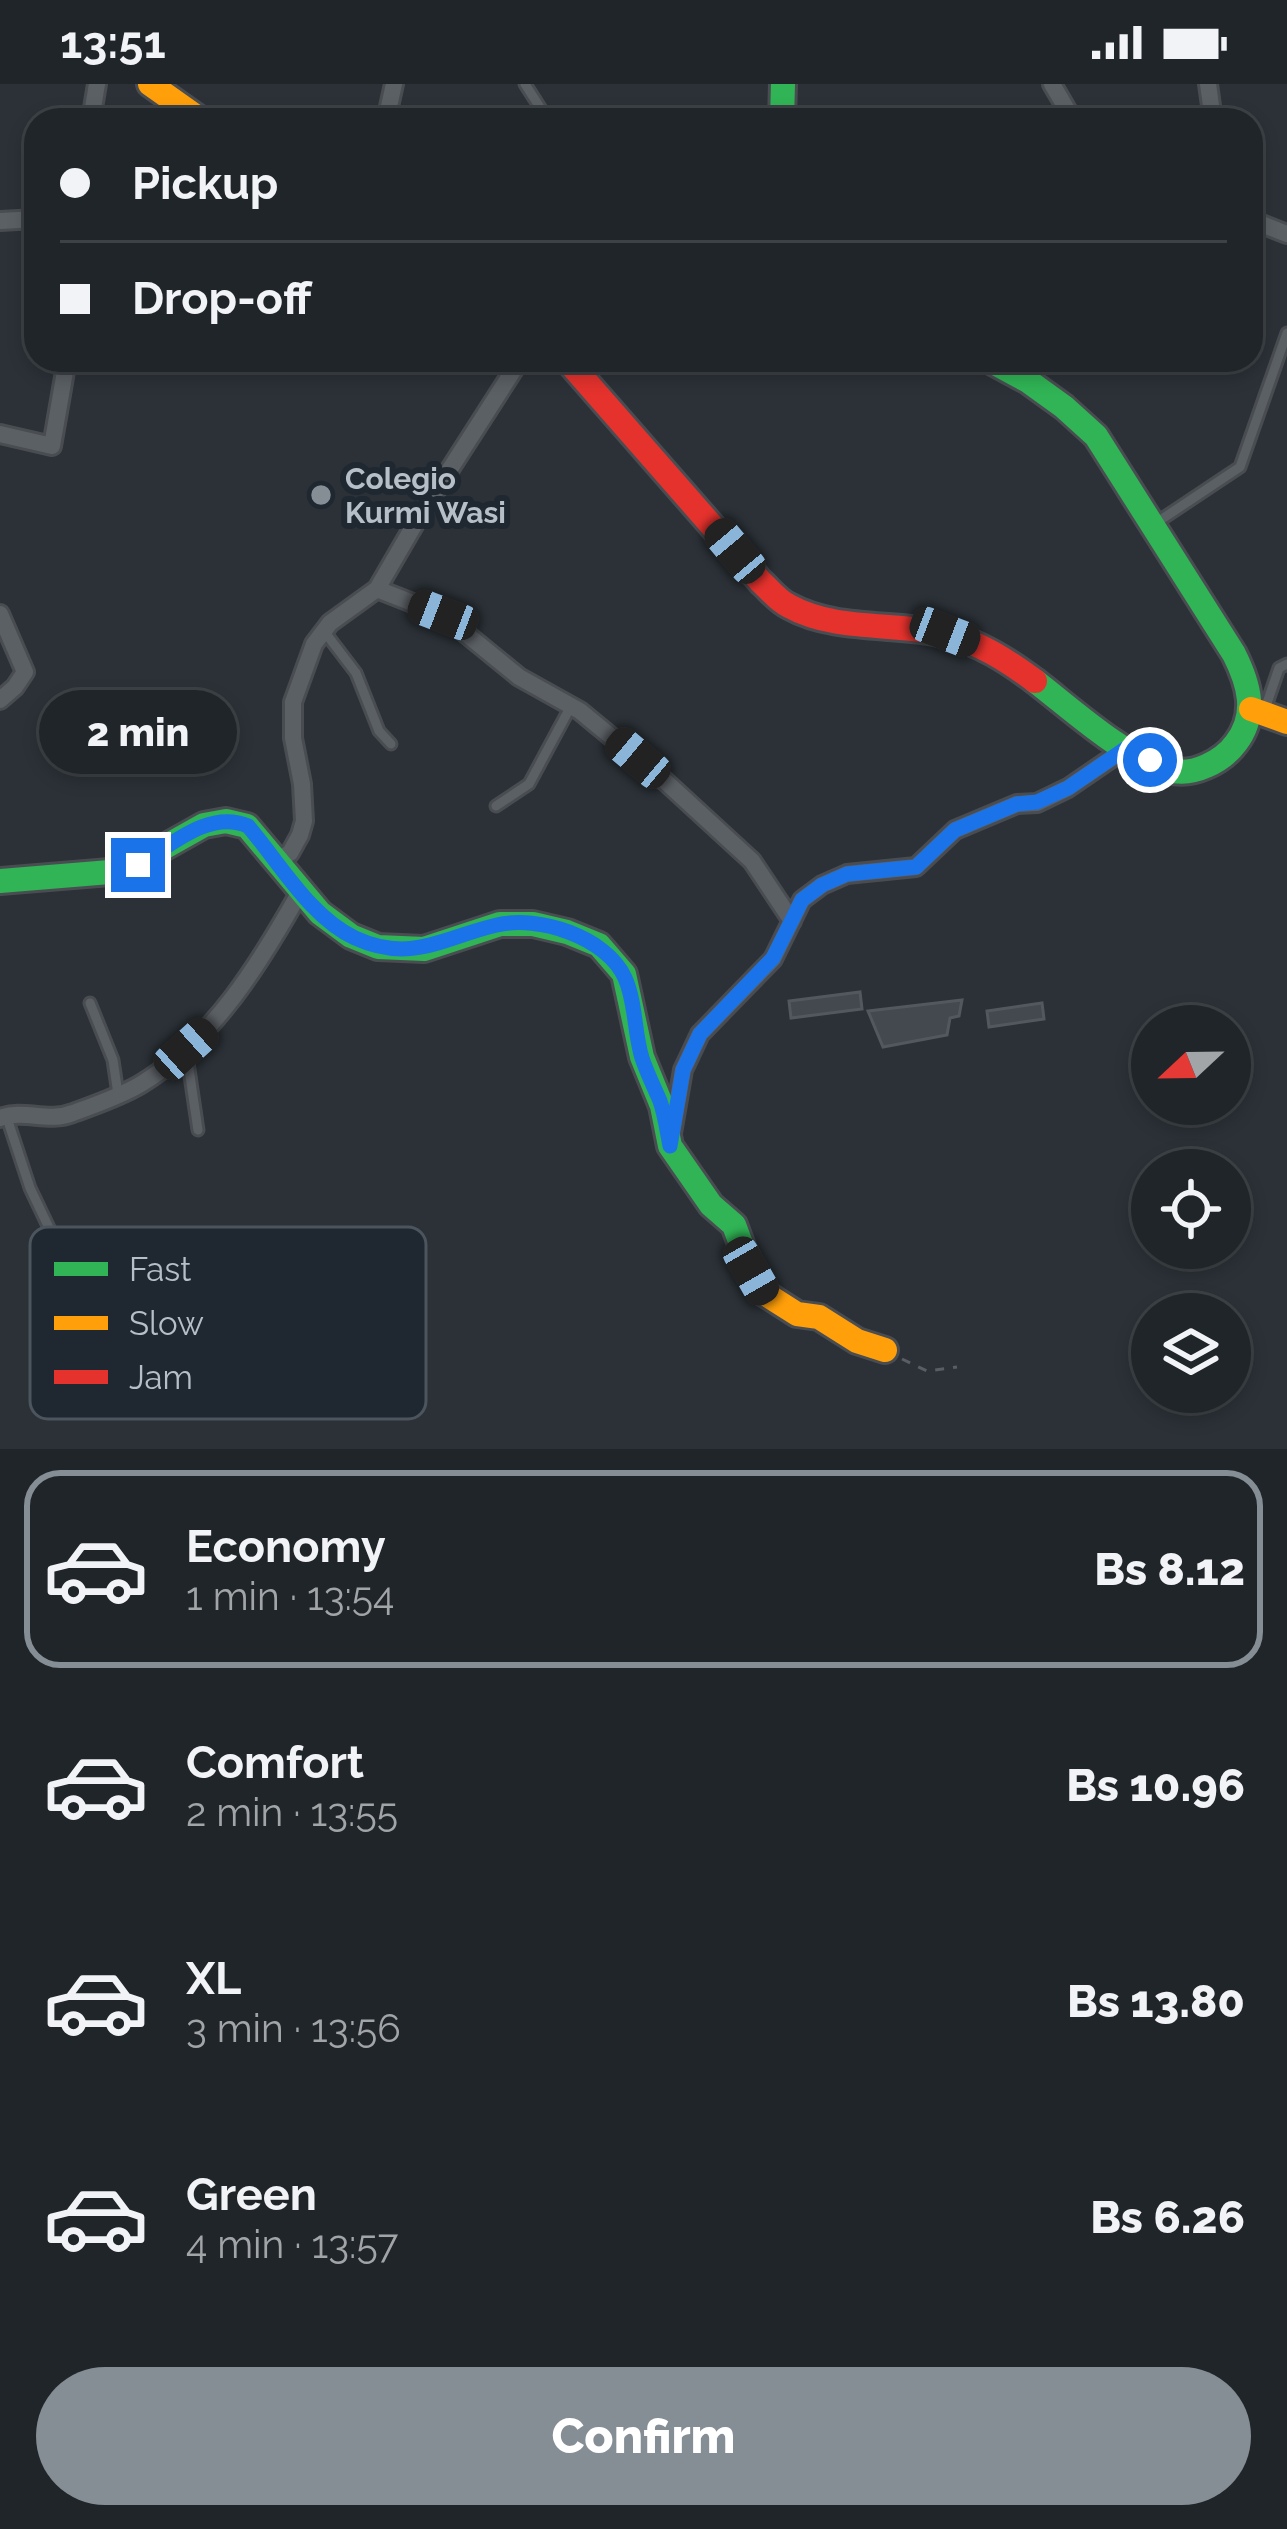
<!DOCTYPE html>
<html lang="en">
<head>
<meta charset="utf-8">
<style>
  body { margin:0; font-family:Raleway,sans-serif; background:#2d3135; color:#f1f3f6; height:100vh; display:flex; flex-direction:column; font-size:45px; white-space:nowrap }
  * { box-sizing:border-box; margin:0 }
  p { font-size:39px; color:#a2a5a8 }
  .icon { flex:none; width:66px; height:66px; fill:none; stroke:currentColor; stroke-width:2; stroke-linecap:round; stroke-linejoin:round }
  .map { position:relative; height:1365px; overflow:hidden }
  .panel { display:flex; flex-direction:column; background:#202529; flex:1 }
  .panel>* { flex:none }
  .banner { position:absolute; left:24px; top:24px; width:1239px; height:264px; border-radius:36px; box-shadow:0 6px 18px #0003,0 0 0 3px #3d4246; display:grid; align-content:center; height:264px; padding:0 36px; background:#202529 }
  .needle { width:78px; rotate:248deg }
  .tools { position:absolute; left:1131px; top:921px; display:grid; gap:24px }
  .tools a { display:grid; place-items:center; width:120px; height:120px; border-radius:50%; background:#202529; box-shadow:0 6px 18px #0003,0 0 0 3px #3d4246; font-size:60px }
  .end { position:absolute; width:54px; height:54px; margin:-27px; border:15px solid #1a73e8; background:#fff; box-shadow:0 0 0 6px #fff }
  .from { border-radius:50% }
  .bubble { position:absolute; height:84px; border-radius:42px; background:#202529; box-shadow:0 6px 18px #0003,0 0 0 3px #3d4246; font-size:39px; font-weight:800; line-height:84px; text-align:center }
  .car { position:absolute; width:36px; height:72px; margin:-36px -18px; border-radius:15px; box-shadow:0 0 9px 3px #0007; background:linear-gradient(#222 24%,#8ab4d8 0 40%,#222 0 76%,#8ab4d8 0 86%,#222 0) }
  .banner b { display:flex; align-items:center; gap:42px; height:114px; font-size:45px }
  .banner b+b { border-top:3px solid #3d4246 }
  .banner i { width:30px; height:30px; background:#f1f3f6 }
  ul { padding:21px 0 0; list-style:none }
  li { display:flex; align-items:center; gap:36px; height:198px; margin:0 24px 18px; padding:0 12px; border:6px solid transparent; border-radius:36px }
  li div { flex:1 }
  li b { display:block; font-size:45px }
  li em { font-style:normal; font-weight:800 }
  li.current { border-color:#858d95 }
  li>.icon { width:108px; height:108px; stroke-width:1.5 }
  .action { display:flex; gap:24px; margin-top:auto; padding:24px 36px }
  .action a { flex:1; height:138px; border-radius:72px; background:#858d95; color:#fff; font-size:48px; font-weight:800; line-height:138px; text-align:center }
  .status { display:flex; justify-content:space-between; align-items:center; height:84px; padding:0 60px; background:#202529; direction:ltr }
  .status svg { height:33px; fill:currentColor }
  .map>svg:first-child { display:block }
  .building { fill:#44494f; stroke:#53585f; stroke-width:3 }
  .lines { fill:none; stroke-linecap:round; stroke-linejoin:round }
  .lane-casing { stroke:#494d52; stroke-width:15 }
  .street-casing { stroke:#494d52; stroke-width:22 }
  .fast-casing { stroke:#494d52; stroke-width:30 }
  .slow-casing { stroke:#494d52; stroke-width:30 }
  .jam-casing { stroke:#494d52; stroke-width:30 }
  .path { stroke:#595e62; stroke-width:3; stroke-dasharray:9 9; stroke-linecap:butt }
  .lane { stroke:#5b6065; stroke-width:9 }
  .street { stroke:#5b6065; stroke-width:16 }
  .fast { stroke:#30b455; stroke-width:24 }
  .slow { stroke:#ff9f0a; stroke-width:24 }
  .jam { stroke:#e5322d; stroke-width:24 }
  .route { stroke:#1a73e8; stroke-width:15 }
  .poi-dot { fill:#858d95; stroke:#1f2831; stroke-width:4.5 }
  .labels { text-anchor:middle; dominant-baseline:central; stroke-width:12; stroke-linejoin:round; paint-order:stroke }
  .poi-label { font-size:30px; font-weight:bold; fill:#b6bec8; stroke:#1f2831; text-anchor:start }
  .key { fill:#1f2831; stroke:#4c555e; stroke-width:3 }
  .key-label { font-size:33px; fill:#b6bec8 }
</style>
</head>
<body>
<div class="status"><b>13:51</b><svg viewBox="0 0 49 12"><path d="M0 12V9h3v3zM5 12V6h3v6zM10 12V3h3v9zM15 12V0h3v12zM26 1h20v11H26zM47 4h2v5h-2z"/></svg></div>
<div class="map">
<svg width="1287" height="1365" viewBox="0 0 1287 1365">
  <rect width="100%" height="100%" fill="#2b3137"/>
  <path class="building" d="M860,908L862,925L791,934L789,917Z
    M962,916L959,932L950,934L947,951L883,963L868,927Z
    M1042,919L1044,935L989,943L987,927Z"/>
  <g class="lines">
    <defs>
      <path id="lane" d="M525,0L548,36
        M1153,441L1240,383L1287,249
        M327,546V551L356,589L379,647L391,660
        M1264,628L1279,584L1287,580
        M496,722L529,700L571,622
        M90,919L113,976L118,1010
        M186,965L198,1046
        M6,1031L30,1104L61,1169"/>
      <path id="street" d="M1052,0L1073,36
        M1208,0L1213,36
        M91,36L97,0
        M386,36L394,0
        M1251,136L1287,150
        M0,137L36,135
        M0,350L52,362L67,276
        M377,505L443,531L519,593L580,627L666,698L752,777L792,837
        M0,530L25,588L15,603L0,616
        M277,776L290,769L300,751L304,737L302,700L293,654V618L314,560L330,539L377,505L416,438L520,276
        M0,1034C24,1025 48,1039 73,1029C95,1021 121,1012 141,1000C213,956 260,879 300,808
        M672,1049L683,986L700,950L773,875L802,816L822,801L847,790L916,783L955,746L1017,720L1037,719L1068,704L1125,665"/>
      <path id="fast" d="M782,36L783,0
        M989,276L1028,297L1064,323L1096,352L1234,570C1249,600 1258,630 1236,659C1223,677 1193,693 1169,686C1122,672 1074,627 1035,597
        M0,797L122,787L204,741L226,737L247,742L320,829L351,852L378,863L424,865L500,840H533L567,848L599,861L624,890L642,973L662,1022L670,1062L711,1121L734,1141L744,1168"/>
      <path id="slow" d="M150,0L201,36
        M1251,625L1287,638
        M744,1168L764,1209L797,1230L819,1233L857,1257L885,1266"/>
      <path id="jam" d="M567,276L761,498C770,506 778,517 789,522C836,548 895,538 945,550C979,558 1008,577 1035,597"/>
    </defs>
    <use href="#lane" class="lane-casing"/>
    <use href="#street" class="street-casing"/>
    <use href="#fast" class="fast-casing"/>
    <use href="#slow" class="slow-casing"/>
    <use href="#jam" class="jam-casing"/>
    <path class="path" d="M902,1275L927,1287L957,1283"/>
    <use href="#lane" class="lane"/>
    <use href="#street" class="street"/>
    <use href="#fast" class="fast"/>
    <use href="#slow" class="slow"/>
    <use href="#jam" class="jam"/>
  </g>
  <g class="lines">
    <path class="route" d="M138,781C170,762 209,725 248,742C279,778 310,833 355,854C412,880 444,853 497,841C538,831 607,853 625,894C636,919 634,948 642,974C647,989 654,1003 660,1017C665,1031 667,1047 670,1062L683,986L700,950L773,874L802,816L822,801L847,790L916,783L955,746L1017,720L1037,718L1068,704L1125,665L1150,676"/>
  </g>
  <circle class="poi-dot" cx="321" cy="411" r="12"/>
  <g class="labels">
    <g class="poi-label">
      <text x="345" y="394">Colegio<tspan x="345" dy="34">Kurmi Wasi</tspan></text>
    </g>
  </g>
  <rect x="30" y="1143" width="396" height="192" rx="18" class="key"/>
  <rect x="54" y="1178" width="54" height="14" fill="#30b455"/>
  <rect x="54" y="1232" width="54" height="14" fill="#ff9f0a"/>
  <rect x="54" y="1286" width="54" height="14" fill="#e5322d"/>
  <g class="key-label">
    <text x="129" y="1197">Fast</text>
    <text x="129" y="1251">Slow</text>
    <text x="129" y="1305">Jam</text>
  </g>
</svg>
<div class="tools">
<a><svg class="needle" viewBox="-14 -14 28 28"><path d="M0-13l5 13h-10z" fill="#e53935"/><path d="M0 13l5-13h-10z" fill="#a2a5a8"/></svg></a>
<a><svg class="icon" aria-label="locate" viewBox="0 0 24 24"><circle cx="12" cy="12" r="6"/><path d="M12 2v4M12 18v4M2 12h4M18 12h4"/></svg></a>
<a><svg class="icon" aria-label="layers" viewBox="0 0 24 24"><path d="M12 4l9 5-9 5-9-5zM3 14l9 5 9-5"/></svg></a>
</div>
<i class="end from" style="left:1150px;top:676px"></i>
<i class="end" style="left:138px;top:781px"></i>
<div class="bubble" style="left:39px;top:606px;width:198px">2 min</div>
<i class="car" style="left:735px;top:467px;rotate:320deg"></i>
<i class="car" style="left:443px;top:531px;rotate:291deg"></i>
<i class="car" style="left:945px;top:548px;rotate:111deg"></i>
<i class="car" style="left:638px;top:674px;rotate:310deg"></i>
<i class="car" style="left:186px;top:965px;rotate:48deg"></i>
<i class="car" style="left:751px;top:1187px;rotate:150deg"></i>
<div class="banner">
<b><i class="from"></i>Pickup</b>
<b><i></i>Drop-off</b>
</div>
</div>
<section class="panel">
<ul>
<li class="current"><svg class="icon" aria-label="car" viewBox="0 0 24 24"><path d="M5 17H2v-5l4-1 3-4h7l3 4 3 1v5h-3M9 17h6M6 11h13"/><circle cx="7" cy="17" r="2"/><circle cx="17" cy="17" r="2"/></svg><div><b>Economy</b><p>1 min · 13:54</p></div><em>Bs 8.12</em></li>
<li><svg class="icon" aria-label="car" viewBox="0 0 24 24"><path d="M5 17H2v-5l4-1 3-4h7l3 4 3 1v5h-3M9 17h6M6 11h13"/><circle cx="7" cy="17" r="2"/><circle cx="17" cy="17" r="2"/></svg><div><b>Comfort</b><p>2 min · 13:55</p></div><em>Bs 10.96</em></li>
<li><svg class="icon" aria-label="car" viewBox="0 0 24 24"><path d="M5 17H2v-5l4-1 3-4h7l3 4 3 1v5h-3M9 17h6M6 11h13"/><circle cx="7" cy="17" r="2"/><circle cx="17" cy="17" r="2"/></svg><div><b>XL</b><p>3 min · 13:56</p></div><em>Bs 13.80</em></li>
<li><svg class="icon" aria-label="car" viewBox="0 0 24 24"><path d="M5 17H2v-5l4-1 3-4h7l3 4 3 1v5h-3M9 17h6M6 11h13"/><circle cx="7" cy="17" r="2"/><circle cx="17" cy="17" r="2"/></svg><div><b>Green</b><p>4 min · 13:57</p></div><em>Bs 6.26</em></li>
</ul>
<div class="action"><a>Confirm</a></div>
</section>
</body>
</html>
